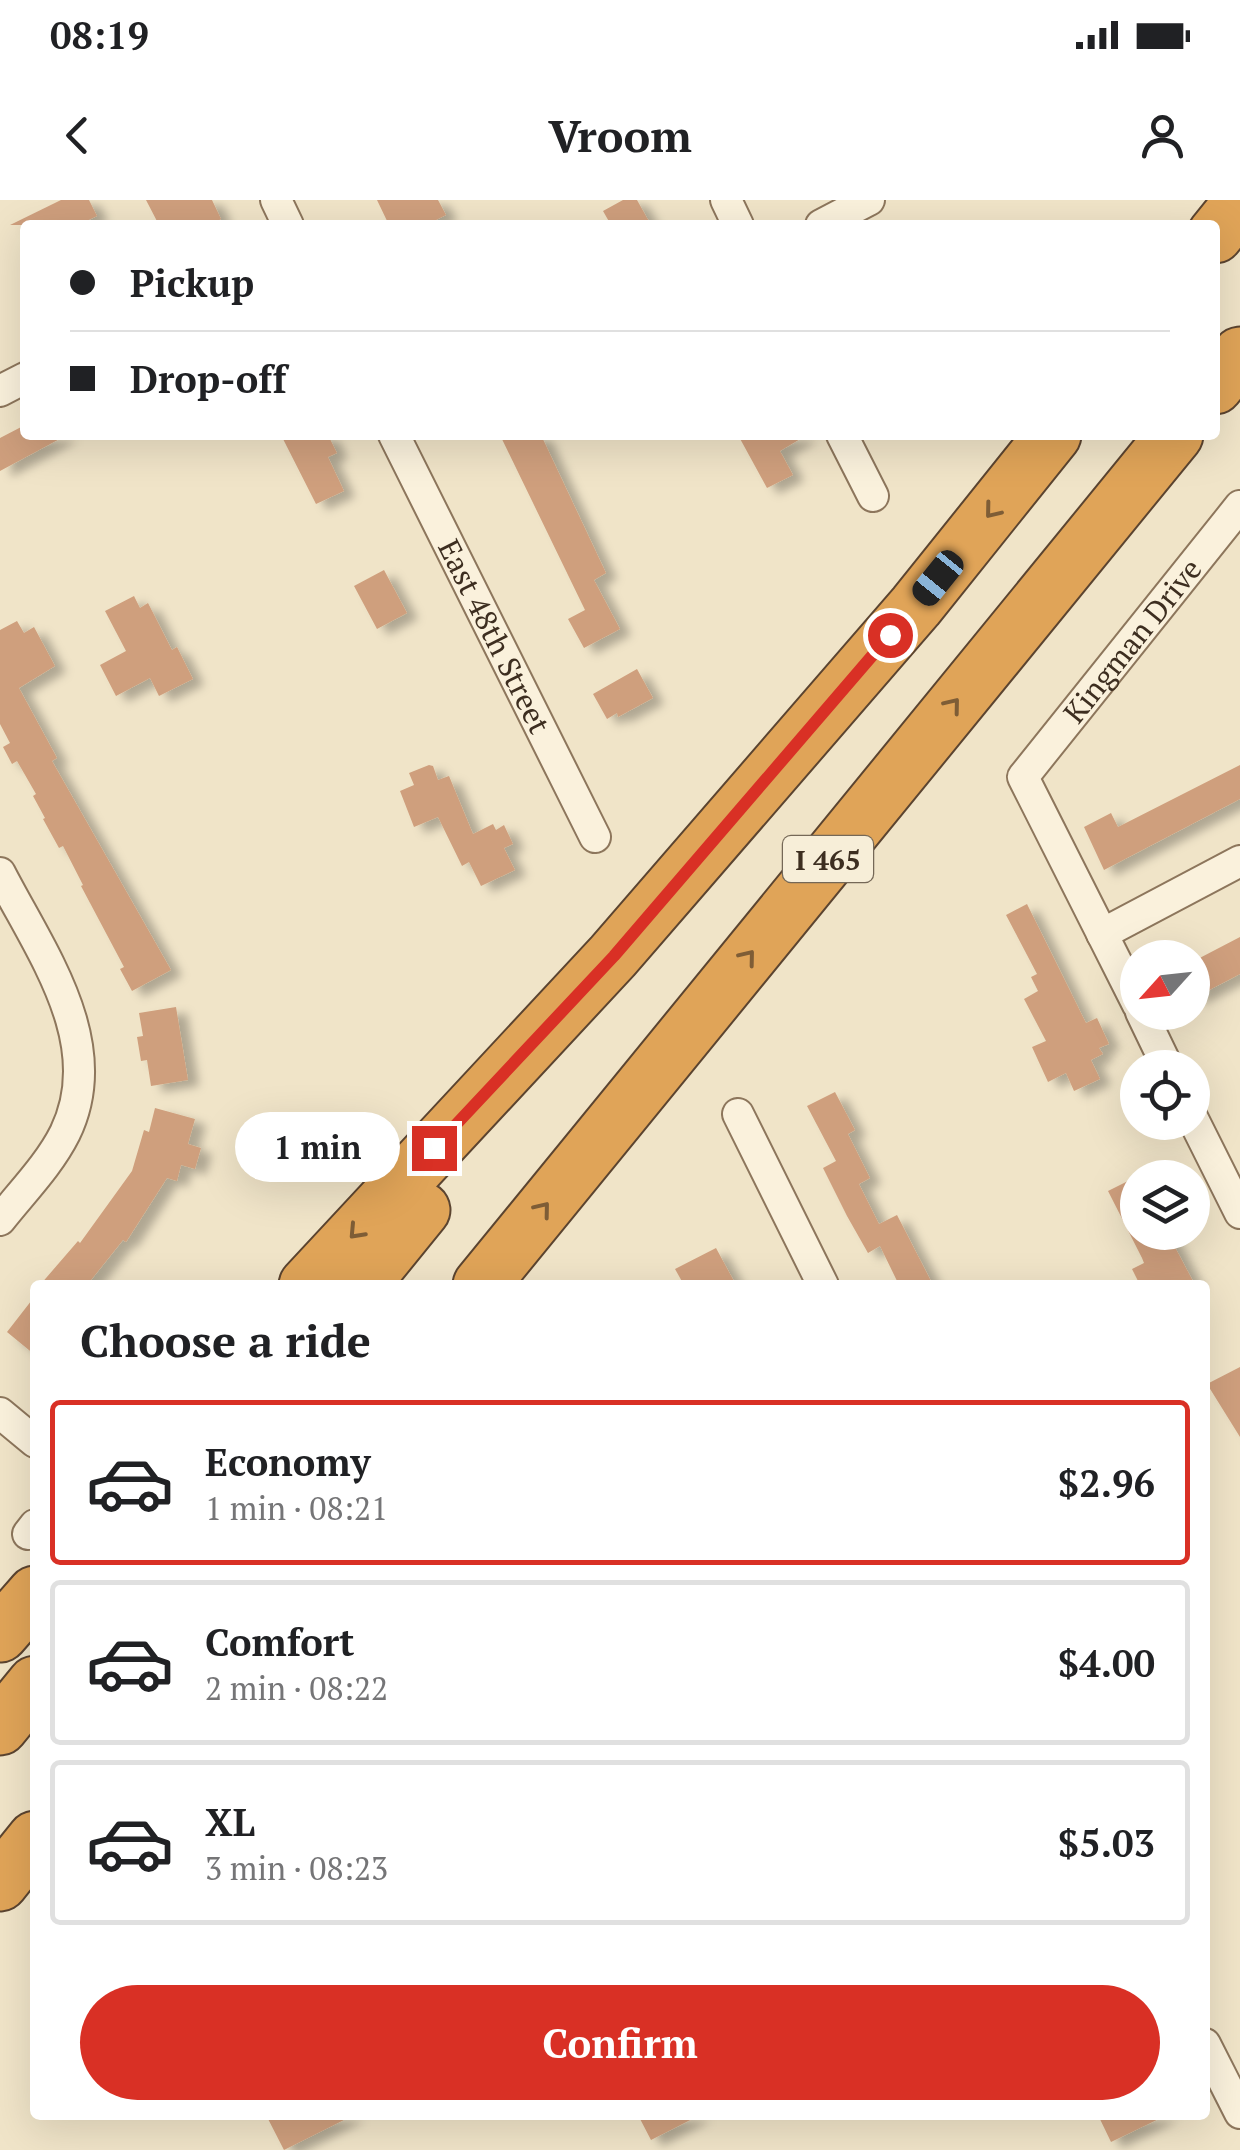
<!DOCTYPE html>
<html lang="en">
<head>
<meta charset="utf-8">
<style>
  body { margin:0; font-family:"PT Serif",serif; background:#f2f2f2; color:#202124; height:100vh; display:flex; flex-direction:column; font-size:38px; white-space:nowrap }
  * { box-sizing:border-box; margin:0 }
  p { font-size:32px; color:#757577 }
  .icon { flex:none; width:55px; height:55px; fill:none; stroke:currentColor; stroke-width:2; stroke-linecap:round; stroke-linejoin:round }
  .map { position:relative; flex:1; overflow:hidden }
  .drawer { position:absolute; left:30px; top:1080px; width:1180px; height:840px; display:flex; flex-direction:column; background:#fff; border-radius:10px; box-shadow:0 10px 40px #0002 }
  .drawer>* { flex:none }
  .banner { position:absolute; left:20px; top:20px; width:1200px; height:220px; border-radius:10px; box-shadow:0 10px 40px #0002; display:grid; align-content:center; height:220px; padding:0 50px; background:#fff }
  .needle { width:65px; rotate:243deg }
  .controls { position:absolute; left:1120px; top:740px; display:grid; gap:20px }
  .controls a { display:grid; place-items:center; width:90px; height:90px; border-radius:50%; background:#fff; box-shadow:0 10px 40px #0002; font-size:50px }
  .end { position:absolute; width:45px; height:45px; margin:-22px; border:12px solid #d93025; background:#fff; box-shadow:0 0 0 5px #fff }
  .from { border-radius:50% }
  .bubble { position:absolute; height:70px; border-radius:35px; background:#fff; box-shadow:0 10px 40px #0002; font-size:32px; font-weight:600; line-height:70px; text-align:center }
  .car { position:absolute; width:30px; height:60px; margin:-30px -15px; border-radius:12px; box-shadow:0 0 8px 2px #0007; background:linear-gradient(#222 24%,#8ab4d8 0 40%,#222 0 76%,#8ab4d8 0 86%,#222 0) }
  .banner b { display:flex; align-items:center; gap:35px; height:95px; font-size:38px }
  .banner b+b { border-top:2px solid #e0e0e0 }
  .banner i { width:25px; height:25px; background:#202124 }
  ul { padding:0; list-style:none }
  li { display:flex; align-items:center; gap:30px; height:165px; margin:0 20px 15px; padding:0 30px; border:5px solid #e0e0e0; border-radius:10px }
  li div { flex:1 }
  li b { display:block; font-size:38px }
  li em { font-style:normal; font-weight:600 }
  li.on { border-color:#d93025 }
  li>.icon { width:90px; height:90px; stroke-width:1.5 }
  h2 { padding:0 50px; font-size:45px; line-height:120px }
  .primary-button { display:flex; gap:20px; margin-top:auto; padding:20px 50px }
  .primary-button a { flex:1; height:115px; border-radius:60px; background:#d93025; color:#fff; font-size:40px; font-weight:600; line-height:115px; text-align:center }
  .status { display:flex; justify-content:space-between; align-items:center; height:70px; padding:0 50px; background:#fff; direction:ltr }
  .status svg { height:28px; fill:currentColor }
  header { display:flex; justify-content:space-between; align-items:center; height:130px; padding:0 50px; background:#fff; font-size:45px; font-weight:600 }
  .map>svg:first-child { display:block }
  .building { fill:#cf9f7d; filter:url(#shadow) }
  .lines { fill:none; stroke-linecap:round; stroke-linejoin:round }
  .minor-casing { stroke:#8d765c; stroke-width:34 }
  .motorway-casing { stroke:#5b4430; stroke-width:59 }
  .minor { stroke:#faf1dc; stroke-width:30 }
  .motorway { stroke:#e0a458; stroke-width:55 }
  .oneway { stroke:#7e5d36 }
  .route { stroke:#d93025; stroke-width:12 }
  .labels { text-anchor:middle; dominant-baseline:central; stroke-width:9; stroke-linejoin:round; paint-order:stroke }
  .shield { fill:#f7eed8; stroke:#756857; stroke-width:2.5 }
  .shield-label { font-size:28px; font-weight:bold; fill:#3d2e20 }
  .street-label { font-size:30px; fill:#3d2e20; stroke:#f7eed8 }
</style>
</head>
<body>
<div class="status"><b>08:19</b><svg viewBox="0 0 49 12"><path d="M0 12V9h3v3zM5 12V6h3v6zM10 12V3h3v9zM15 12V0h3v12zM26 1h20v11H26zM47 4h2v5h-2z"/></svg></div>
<header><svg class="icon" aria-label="back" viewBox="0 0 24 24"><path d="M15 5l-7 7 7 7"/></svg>Vroom<svg class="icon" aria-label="person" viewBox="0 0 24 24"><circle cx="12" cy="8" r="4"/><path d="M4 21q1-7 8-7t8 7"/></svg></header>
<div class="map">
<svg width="1240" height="1950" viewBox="0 0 1240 1950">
  <defs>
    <filter id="shadow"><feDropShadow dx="11" dy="6" stdDeviation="5" flood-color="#0004"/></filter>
  </defs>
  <rect width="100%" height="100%" fill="#f0e4c8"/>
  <path class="building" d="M61,0H89L97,16L78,25H10Z
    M146,0H212L221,19L210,25H159Z
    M377,0H438L446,15L426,25H389Z
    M623,0H637L651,25H611L603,11Z
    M25,225V235H67L0,271V238Z
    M281,235H328L337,253L328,257L344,291L316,304Z
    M500,235H541L606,373L594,380L620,429L584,448L568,419L585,410Z
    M738,235H807L780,251L793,275L767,288Z
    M384,370L407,413L377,429L354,386Z
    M134,396L140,408L148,403L172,450L177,447L193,479L159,496L150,478L116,496L100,465L126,451L105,411Z
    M17,421L24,433L34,427L55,466L19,488L57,558L52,561L171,770L132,791L120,769L124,767L81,686L83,685L63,646L59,648L43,619L45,618L33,596L36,594L17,561L12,564L3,547L10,543L0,524V430Z
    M637,469L653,498L618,517L617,513L607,519L593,494Z
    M429,565L433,566L438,580L449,576L473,634L493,624L496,630L504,625L513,644L504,648L515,670L481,686L469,662L462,666L438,617L414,627L400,591L414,585L409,573Z
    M1240,565V599L1104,670L1084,627L1111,613L1118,627Z
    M1027,704L1086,823L1097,818L1109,844L1099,848L1103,854L1091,860L1100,879L1074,891L1066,873L1048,882L1032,847L1046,841L1024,799L1038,791L1031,777L1037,774L1006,715Z
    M1240,737V774L1192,799V762Z
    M176,807L188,880L151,886L147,860L141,861L137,837L143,836L139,813Z
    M835,892L855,930L848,934L870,978L859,984L879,1024L897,1015L933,1085H899L880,1046L868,1053L847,1016L823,968L836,961L807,906Z
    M155,908L195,919L188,944L201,948L195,969L181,965L177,981L167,978L126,1042L123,1040L87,1085H40L78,1041L80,1043L132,971L144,930L149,932Z
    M1138,976V1032H1167L1195,1085H1140L1132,1069L1144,1063L1142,1058L1108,991Z
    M716,1048L736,1085H684L675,1069Z
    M35,1096V1155L7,1132Z
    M1240,1167V1237L1207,1184Z
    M266,1915H354L284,1950Z
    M638,1915H700L651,1940Z
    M1098,1915H1167L1111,1942Z"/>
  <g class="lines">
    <defs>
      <g id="minor">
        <path d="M276,0L288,25"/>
        <path d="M726,0L738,25"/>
        <path d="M821,25L869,0"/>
        <path d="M0,191L25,178"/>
        <path id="s1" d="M394,235L595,637"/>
        <path d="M842,235L873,296"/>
        <path d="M0,673C40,751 109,843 65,933C49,965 22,992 0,1020"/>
        <path d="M1102,734L1240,661"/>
        <path id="s2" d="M1138,805L1023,577L1240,306"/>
        <path d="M1141,812L1168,868"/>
        <path d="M738,914L823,1085"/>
        <path d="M1192,917L1240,1013"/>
        <path d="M0,1213L35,1242"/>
        <path d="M28,1334L35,1325"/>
        <path d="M1205,1844L1240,1913"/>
      </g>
      <path id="motorway" d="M1215,35L1240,4
        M1215,186L1240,155
        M307,1085L613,756L916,406L1053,235
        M361,1085L422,1010
        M481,1085L1175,235
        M0,1434L35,1394
        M0,1527L35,1484
        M0,1683L35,1639"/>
    </defs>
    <use href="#minor" class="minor-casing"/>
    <use href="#motorway" class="motorway-casing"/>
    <use href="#minor" class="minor"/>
    <use href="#motorway" class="motorway"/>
  </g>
  <defs><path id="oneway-chevron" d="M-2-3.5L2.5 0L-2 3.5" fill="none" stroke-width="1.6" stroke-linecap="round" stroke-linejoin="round" transform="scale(2.5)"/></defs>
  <g class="oneway">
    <use href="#oneway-chevron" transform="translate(992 311) rotate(129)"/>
    <use href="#oneway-chevron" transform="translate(953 505) rotate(-51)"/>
    <use href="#oneway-chevron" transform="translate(748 757) rotate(-51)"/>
    <use href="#oneway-chevron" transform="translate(543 1009) rotate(-51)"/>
    <use href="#oneway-chevron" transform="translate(356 1032) rotate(133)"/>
  </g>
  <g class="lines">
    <path class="route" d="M434,948L614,756L890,435"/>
  </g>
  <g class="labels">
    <rect class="shield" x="783" y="636" width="90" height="46" rx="8"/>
    <g class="shield-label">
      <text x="828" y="659">I 465</text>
    </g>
    <g class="street-label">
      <text stroke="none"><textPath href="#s1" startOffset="225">East 48th Street</textPath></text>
      <text stroke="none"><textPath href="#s2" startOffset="430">Kingman Drive</textPath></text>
    </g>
  </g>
</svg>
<div class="controls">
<a><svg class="needle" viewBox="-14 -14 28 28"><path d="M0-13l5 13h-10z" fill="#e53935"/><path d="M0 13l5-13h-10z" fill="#757577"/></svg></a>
<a><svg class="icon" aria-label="locate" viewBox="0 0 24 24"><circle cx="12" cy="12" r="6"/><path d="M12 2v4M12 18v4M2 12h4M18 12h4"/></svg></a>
<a><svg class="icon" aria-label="layers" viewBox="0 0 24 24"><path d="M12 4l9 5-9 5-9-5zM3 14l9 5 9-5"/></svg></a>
</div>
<i class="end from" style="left:890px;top:435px"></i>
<i class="end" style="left:434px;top:948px"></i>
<div class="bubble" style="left:235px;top:912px;width:165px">1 min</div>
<i class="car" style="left:938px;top:378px;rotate:219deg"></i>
<div class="banner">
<b><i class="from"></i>Pickup</b>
<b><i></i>Drop-off</b>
</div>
<section class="drawer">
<h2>Choose a ride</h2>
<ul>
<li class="on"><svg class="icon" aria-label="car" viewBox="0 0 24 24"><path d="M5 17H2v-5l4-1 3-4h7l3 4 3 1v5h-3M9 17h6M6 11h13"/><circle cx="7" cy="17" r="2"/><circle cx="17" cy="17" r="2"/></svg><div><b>Economy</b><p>1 min · 08:21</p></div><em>$2.96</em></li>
<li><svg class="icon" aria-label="car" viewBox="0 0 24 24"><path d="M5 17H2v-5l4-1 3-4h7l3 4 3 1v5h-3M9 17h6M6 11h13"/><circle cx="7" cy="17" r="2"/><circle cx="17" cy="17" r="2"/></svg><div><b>Comfort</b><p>2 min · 08:22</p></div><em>$4.00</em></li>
<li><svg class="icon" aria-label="car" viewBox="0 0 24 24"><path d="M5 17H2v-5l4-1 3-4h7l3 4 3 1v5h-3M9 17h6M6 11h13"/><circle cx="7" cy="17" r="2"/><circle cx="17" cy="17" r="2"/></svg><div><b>XL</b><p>3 min · 08:23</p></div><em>$5.03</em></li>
</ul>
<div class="primary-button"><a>Confirm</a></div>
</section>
</div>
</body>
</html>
